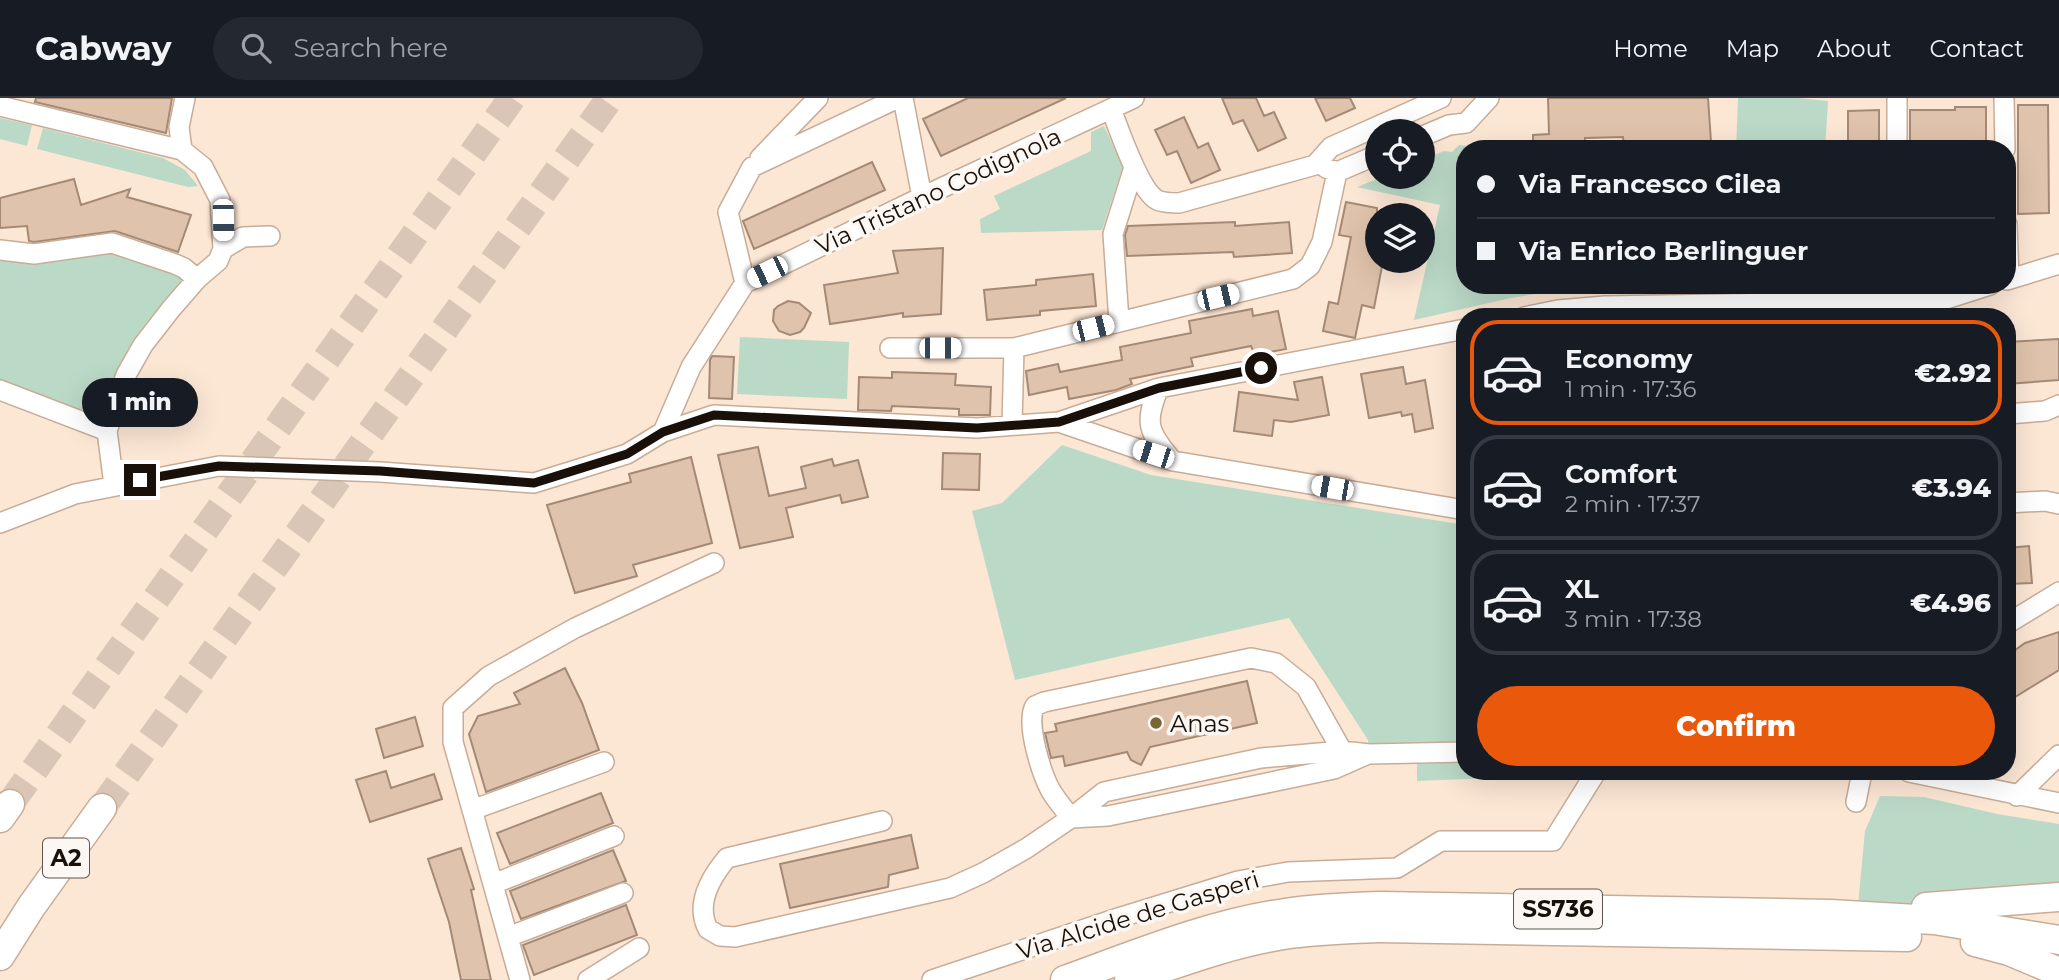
<!DOCTYPE html>
<html lang="en">
<head>
<meta charset="utf-8">
<style>
  body { margin:0; font-family:Montserrat,sans-serif; background:#242831; color:#f1f3f6; height:100vh; display:flex; flex-direction:column; font-size:26px; white-space:nowrap }
  * { box-sizing:border-box; margin:0 }
  p { font-size:23px; color:#9ea1a6 }
  .icon { flex:none; width:38px; height:38px; fill:none; stroke:currentColor; stroke-width:2; stroke-linecap:round; stroke-linejoin:round }
  .map { position:relative; flex:1; overflow:hidden }
  .details { position:absolute; left:1456px; top:210px; width:560px; height:472px; display:flex; flex-direction:column; background:#171b24; border-radius:28px; box-shadow:0 7px 28px #0002 }
  .details>* { flex:none }
  .banner { position:absolute; left:1456px; top:42px; width:560px; height:154px; border-radius:28px; box-shadow:0 7px 28px #0002; display:grid; align-content:center; height:154px; padding:0 21px; background:#171b24 }
  .fabs { position:absolute; left:1365px; top:21px; display:grid; gap:14px }
  .fabs a { display:grid; place-items:center; width:70px; height:70px; border-radius:50%; background:#171b24; box-shadow:0 7px 28px #0002; font-size:35px }
  .end { position:absolute; width:32px; height:32px; margin:-16px; border:9px solid #191009; background:#fff; box-shadow:0 0 0 4px #fff }
  .from { border-radius:50% }
  .bubble { position:absolute; height:49px; border-radius:24px; background:#171b24; box-shadow:0 7px 28px #0002; font-size:23px; font-weight:800; line-height:49px; text-align:center }
  .car { position:absolute; width:21px; height:42px; margin:-21px -10px; border-radius:9px; box-shadow:0 0 5px 2px #0007; background:linear-gradient(#fff 24%,#345 0 40%,#fff 0 76%,#345 0 86%,#fff 0) }
  .banner b { display:flex; align-items:center; gap:24px; height:66px; font-size:26px }
  .banner b+b { border-top:2px solid #363941 }
  .banner i { width:18px; height:18px; background:#f1f3f6 }
  ul { padding:12px 0 0; list-style:none }
  li { display:flex; align-items:center; gap:21px; height:105px; margin:0 14px 10px; padding:0 7px; border:4px solid #363941; border-radius:28px }
  li div { flex:1 }
  li b { display:block; font-size:26px }
  li em { font-style:normal; font-weight:800 }
  li.current { border-color:#ea580c }
  li>.icon { width:63px; height:63px; stroke-width:1.5 }
  .primary-button { display:flex; gap:14px; margin-top:auto; padding:14px 21px }
  .primary-button a { flex:1; height:80px; border-radius:42px; background:#ea580c; color:#fff; font-size:28px; font-weight:800; line-height:80px; text-align:center }
  header { display:flex; align-items:center; gap:42px; box-sizing:border-box; height:98px; padding:0 35px; background:#171b24; border-bottom:2px solid #363941 }
  header strong { font-size:33px }
  nav { display:flex; gap:38px; margin-inline-start:auto; font-size:24px }
  .search { width:490px; height:63px; background:#242831; display:flex; align-items:center; gap:18px; box-sizing:border-box; padding:0 24px; border-radius:38px; color:#9ea1a6; font-size:26px }
  .map>svg:first-child { display:block }
  .green { fill:#bbd9c7 }
  .building { fill:#e0c3ac; stroke:#a48a76; stroke-width:2 }
  .lines { fill:none; stroke-linecap:round; stroke-linejoin:round }
  .highway-tunnel { stroke:#dac6b6; stroke-width:28; stroke-dasharray:28 14; stroke-linecap:butt }
  .minor-casing { stroke:#c7ad98; stroke-width:22 }
  .highway-casing { stroke:#c7ad98; stroke-width:31 }
  .minor { stroke:#fff; stroke-width:19 }
  .highway { stroke:#fff; stroke-width:28 }
  .route { stroke:#191009; stroke-width:9 }
  .poi-dot { fill:#7a6534; stroke:#fcf7f2; stroke-width:2.5 }
  .labels { text-anchor:middle; dominant-baseline:central; stroke-width:7; stroke-linejoin:round; paint-order:stroke }
  .shield { fill:#fcf7f2; stroke:#5d554f; stroke-width:2 }
  .shield-label { font-size:23px; font-weight:bold; fill:#191009 }
  .street-label { font-size:24px; fill:#191009; stroke:#fcf7f2 }
  .poi-label { font-size:24px; fill:#191009; stroke:#fcf7f2; text-anchor:start }
</style>
</head>
<body>
<header>
<strong>Cabway</strong>
<div class="search"><svg class="icon" aria-label="search" viewBox="0 0 24 24"><circle cx="10" cy="10" r="6"/><path d="M15 15l6 6"/></svg>Search here</div>
<nav><a>Home</a><a>Map</a><a>About</a><a>Contact</a></nav>
</header>
<div class="map">
<svg width="2059" height="882" viewBox="0 0 2059 882">
  <rect width="100%" height="100%" fill="#fce6d4"/>
  <path class="green" d="M1738,0H1798L1828,3L1825,51H1736Z
    M0,20L32,27L27,48L0,41Z
    M1104,28L1123,68L1102,132L981,135L980,121L1000,111L994,98L1091,53V34Z
    M43,30L163,60L185,72L198,88L188,89L37,51Z
    M1459,47L1469,48L1473,51H1465V187H1589L1511,200L1414,222L1440,107L1357,89L1382,79H1423V62L1444,53L1452,54Z
    M109,151L182,178C181,199 159,210 147,224C124,251 111,289 98,321L0,284V160Z
    M1665,187H1831V196L1668,192Z
    M740,239L849,244L847,301L737,296Z
    M1062,347L1151,377L1465,427V650L1369,653L1368,642L1289,520L1015,582L972,413L1002,405Z
    M1465,664V674H1587L1585,676L1417,683V666Z
    M1880,698L1924,699L1997,716L2059,726V797L1858,808L1865,733Z"/>
  <path class="building" d="M36,0H172L166,35L35,4Z
    M968,0H1066L941,58L923,21Z
    M1222,0H1256L1264,18L1274,14L1286,40L1258,53L1243,22L1233,26Z
    M1315,0H1350L1355,10L1326,23Z
    M1548,0H1708L1711,44L1642,47V51H1624L1623,39L1585,40V51H1533V37L1549,36Z
    M2018,7H2048L2049,115L2018,116Z
    M1955,9H1986V51H1910V12H1955Z
    M1879,12V51H1848V13Z
    M1184,19L1198,50L1208,45L1220,72L1191,85L1177,53L1167,57L1155,32Z
    M872,64L885,92L754,151L743,123Z
    M74,81L81,107L130,91L127,99L191,117L178,154L115,133L34,144L29,143L27,128L0,130V100Z
    M1346,104L1377,110V163H1383L1374,210L1362,207L1355,240L1323,233L1329,204L1338,206L1351,139L1339,137Z
    M1235,124V128L1289,124L1292,155L1234,159L1233,154L1127,158L1125,137L1128,128Z
    M943,150L941,216L903,219V215L830,226L824,187L898,175L893,153Z
    M1093,176L1096,208L1040,213V217L987,222L984,192L1036,187V182Z
    M788,203L799,205L811,215L804,230L800,234L790,237L779,233L773,223L774,212L778,208Z
    M1252,211L1253,218L1278,213L1286,251L1255,257L1251,248L1191,260L1193,268L1130,281L1132,286L1116,292L1069,301L1067,289L1029,297L1026,273L1058,266L1060,274L1122,262L1120,249L1191,235L1189,223Z
    M2059,241V282L2007,286V244Z
    M712,258L734,259L732,301L709,300L710,262Z
    M1403,269L1406,286L1425,282L1433,330L1415,334L1412,316L1402,318L1401,314L1369,320L1361,276Z
    M892,274L956,276L955,287L991,289L990,317H959V311L892,308L891,313L858,312L859,279L892,280Z
    M1322,279L1329,317L1291,324L1274,322L1272,338L1234,333L1239,294L1298,302L1294,284Z
    M758,349L769,398L806,390L801,369L832,361L834,368L858,362L868,399L842,405L840,397L786,410L793,439L740,450L718,357Z
    M943,355L980,356L979,392L942,391Z
    M691,359L712,445L633,467L637,478L575,495L547,407L631,384L629,376Z
    M2029,448L2032,485L2007,486V450Z
    M2059,534V572L2007,604V558L2025,545Z
    M565,570L582,605L599,652L486,694L469,636L478,618L520,606L514,595Z
    M1247,583L1257,625L1150,649L1141,667L1131,662L1127,654L1065,668L1063,658L1051,660L1045,635L1057,633L1055,626Z
    M415,619L423,648L384,660L376,631Z
    M386,673L391,690L434,676L442,701L370,724L356,682Z
    M601,695L613,725L510,766L497,735Z
    M911,737L918,770L889,777L888,789L790,810L780,766Z
    M461,750L474,791L471,792L491,882H461L449,824L428,761Z
    M613,752L626,783L521,821L510,793Z
    M626,807L637,837L534,877L523,847Z"/>
  <g class="lines">
    <path class="highway-tunnel" d="M10,706L512,0
      M102,710L610,0"/>
    <defs>
      <path id="minor" d="M903,0L922,99
        M2004,0L2005,51
        M0,8L182,52L203,69L220,102L223,151L218,163L197,181L171,211L143,247L126,277L107,333L114,387
        M1111,11C1119,31 1139,92 1157,102C1164,105 1171,105 1179,105L1315,67
        M1423,38L1449,27L1466,25L1489,0
        M1897,51V0
        M182,52L179,29L185,0
        M760,60L818,0
        M1315,67L1331,49L1441,0
        M1326,70L1337,74L1377,57
        M2007,126L2009,181
        M223,151L243,139L270,138
        M0,152L34,156L112,145L175,166L184,170L197,181
        M2007,182L2059,166
        M745,185L728,114L752,69L898,0
        M1524,219L1558,212L1605,208L1943,202L1990,187
        M1119,223L1113,136L1134,69
        M890,250H1014L1293,181L1310,168L1322,144L1337,74
        M1159,290C1144,324 1148,334 1171,361
        M0,292L107,333
        M2007,316L2045,313L2059,307
        M1059,324L1173,363L1465,412
        M1012,327L1014,250
        M663,334L691,269L745,185L922,99L1134,0
        M2007,405L2045,403L2059,406
        M0,425L75,396L219,368L380,374L534,385L627,356L663,334L714,317L977,330L1059,324L1159,290L1465,231
        M2007,526L2059,494
        M1909,674L2059,705
        M2017,698L2059,657
        M1856,704L1862,674
        M472,712L604,664
        M1071,720C1065,712 1057,703 1051,693C1042,677 1025,625 1035,608L1044,604L1251,560L1276,565L1306,589L1342,653
        M1071,720L1108,718L1334,671L1368,656
        M882,723L727,760C711,779 695,806 708,831L720,838L735,839L950,790L983,775L1027,750L1071,720L1104,694L1261,660L1342,653L1369,656L1465,654
        M493,786L614,738
        M508,839L623,795
        M520,882L453,644V610L489,578L575,530L714,465
        M588,882L639,850
        M932,882L1118,820L1238,783L1288,774L1397,770L1441,743H1553L1596,674"/>
      <path id="highway" d="M0,720L10,706
        M1926,809L2059,799
        M1975,844L2009,853L2059,874
        M0,858L31,809L102,710
        M1065,882C1137,856 1209,826 1285,815C1316,810 1349,809 1381,808L1830,816L1934,822L2059,842
        M1129,882C1181,864 1234,844 1290,836C1320,832 1351,831 1381,830L1907,839"/>
    </defs>
    <use href="#minor" class="minor-casing"/>
    <use href="#highway" class="highway-casing"/>
    <use href="#minor" class="minor"/>
    <use href="#highway" class="highway"/>
  </g>
  <g class="lines">
    <path class="route" d="M140,382L219,368L380,373L534,385L627,356L663,334L714,317L977,330L1059,324L1159,290L1261,270"/>
  </g>
  <circle class="poi-dot" cx="1156" cy="625" r="7"/>
  <g class="labels">
    <g class="shield">
      <rect x="43" y="740.5" width="46" height="39" rx="5"/>
      <rect x="1514" y="791.5" width="88" height="39" rx="5"/>
    </g>
    <g class="shield-label">
      <text x="66" y="760">A2</text>
      <text x="1558" y="811">SS736</text>
    </g>
    <g class="street-label">
      <text transform="translate(938 93) rotate(-25)">Via Tristano Codignola</text>
      <text transform="translate(1138 817) rotate(-17)">Via Alcide de Gasperi</text>
    </g>
    <g class="poi-label">
      <text x="1170" y="625">Anas</text>
    </g>
  </g>
</svg>
<div class="fabs">
<a><svg class="icon" aria-label="locate" viewBox="0 0 24 24"><circle cx="12" cy="12" r="6"/><path d="M12 2v4M12 18v4M2 12h4M18 12h4"/></svg></a>
<a><svg class="icon" aria-label="layers" viewBox="0 0 24 24"><path d="M12 4l9 5-9 5-9-5zM3 14l9 5 9-5"/></svg></a>
</div>
<i class="end from" style="left:1261px;top:270px"></i>
<i class="end" style="left:140px;top:382px"></i>
<div class="bubble" style="left:82px;top:280px;width:116px">1 min</div>
<i class="car" style="left:223px;top:122px;rotate:179deg"></i>
<i class="car" style="left:767px;top:174px;rotate:244deg"></i>
<i class="car" style="left:1218px;top:199px;rotate:77deg"></i>
<i class="car" style="left:1093px;top:230px;rotate:76deg"></i>
<i class="car" style="left:940px;top:250px;rotate:90deg"></i>
<i class="car" style="left:1153px;top:356px;rotate:288deg"></i>
<i class="car" style="left:1332px;top:390px;rotate:280deg"></i>
<div class="banner">
<b><i class="from"></i>Via Francesco Cilea</b>
<b><i></i>Via Enrico Berlinguer</b>
</div>
<section class="details">
<ul>
<li class="current"><svg class="icon" aria-label="car" viewBox="0 0 24 24"><path d="M5 17H2v-5l4-1 3-4h7l3 4 3 1v5h-3M9 17h6M6 11h13"/><circle cx="7" cy="17" r="2"/><circle cx="17" cy="17" r="2"/></svg><div><b>Economy</b><p>1 min · 17:36</p></div><em>€2.92</em></li>
<li><svg class="icon" aria-label="car" viewBox="0 0 24 24"><path d="M5 17H2v-5l4-1 3-4h7l3 4 3 1v5h-3M9 17h6M6 11h13"/><circle cx="7" cy="17" r="2"/><circle cx="17" cy="17" r="2"/></svg><div><b>Comfort</b><p>2 min · 17:37</p></div><em>€3.94</em></li>
<li><svg class="icon" aria-label="car" viewBox="0 0 24 24"><path d="M5 17H2v-5l4-1 3-4h7l3 4 3 1v5h-3M9 17h6M6 11h13"/><circle cx="7" cy="17" r="2"/><circle cx="17" cy="17" r="2"/></svg><div><b>XL</b><p>3 min · 17:38</p></div><em>€4.96</em></li>
</ul>
<div class="primary-button"><a>Confirm</a></div>
</section>
</div>
</body>
</html>
